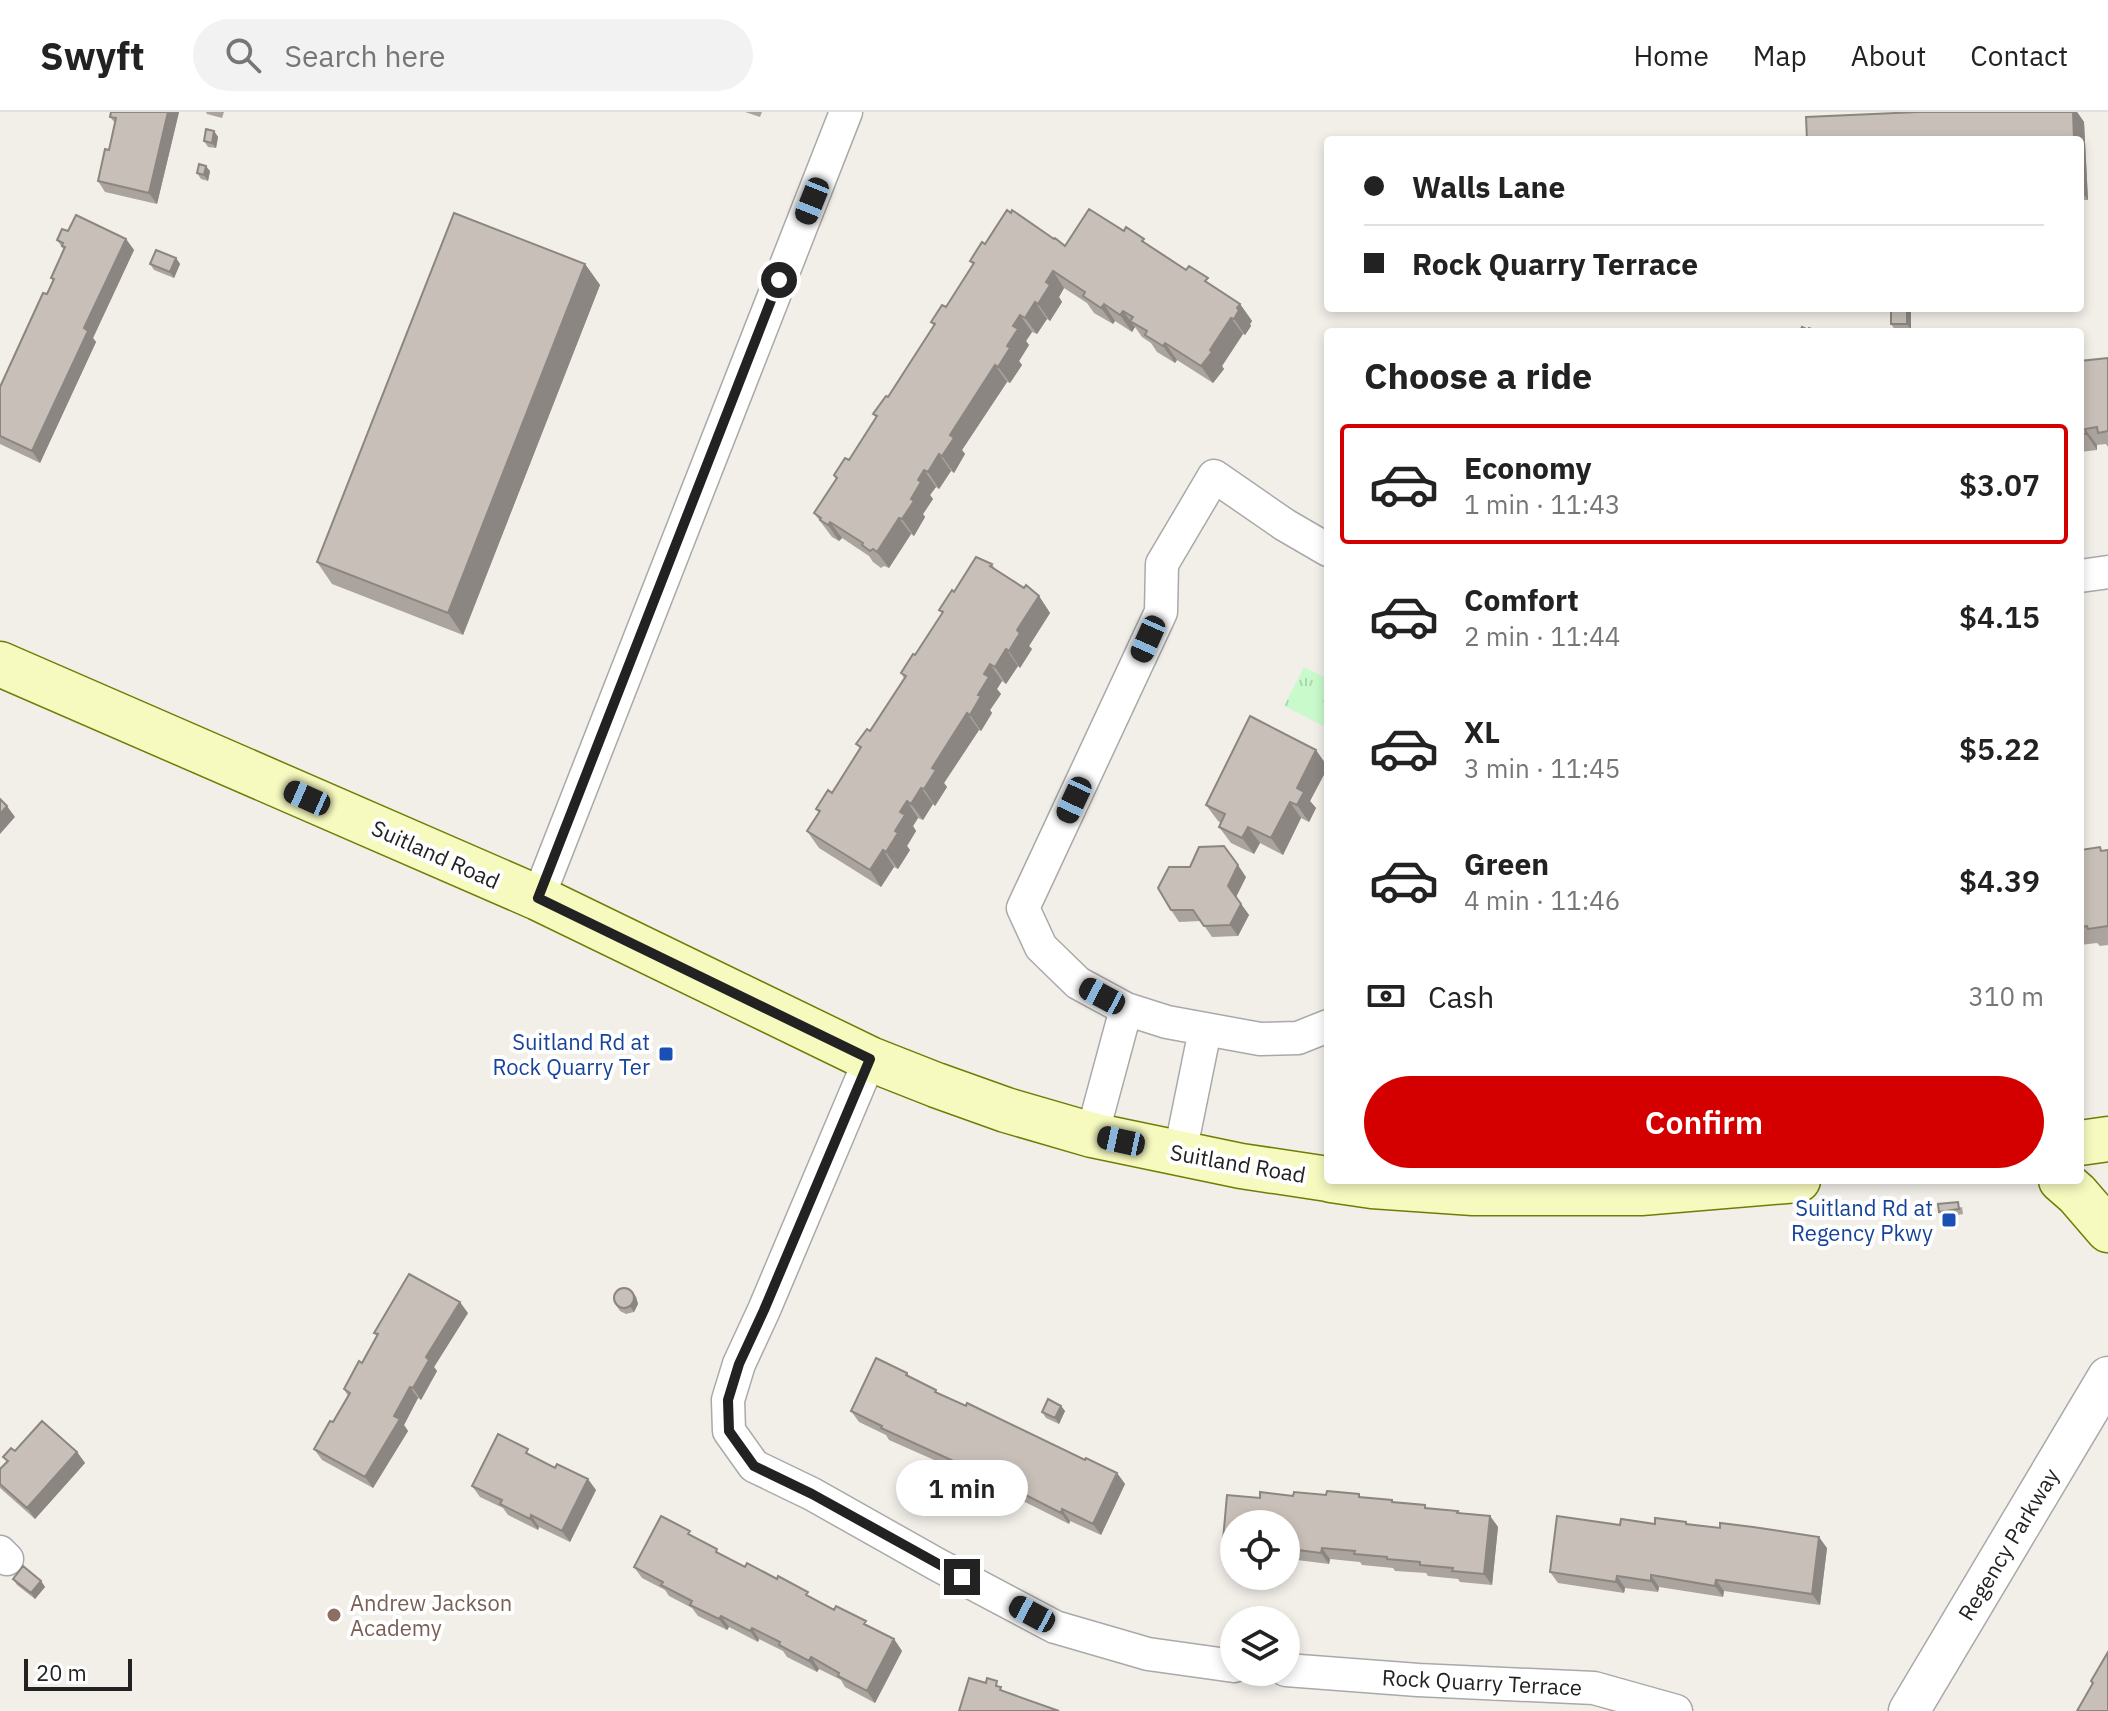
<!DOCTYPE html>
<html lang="en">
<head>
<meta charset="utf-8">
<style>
  body { margin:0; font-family:"IBM Plex Sans",sans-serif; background:#f2f2f2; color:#222; height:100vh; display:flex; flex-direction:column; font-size:30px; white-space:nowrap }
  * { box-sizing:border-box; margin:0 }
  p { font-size:26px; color:#767676 }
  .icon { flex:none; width:44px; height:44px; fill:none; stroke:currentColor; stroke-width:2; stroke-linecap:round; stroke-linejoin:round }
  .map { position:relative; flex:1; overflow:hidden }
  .panel { position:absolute; left:1324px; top:216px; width:760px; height:856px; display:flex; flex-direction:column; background:#fff; border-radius:8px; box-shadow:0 4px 12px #0003 }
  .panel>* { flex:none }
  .hud { position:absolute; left:1324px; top:24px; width:760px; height:176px; border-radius:8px; box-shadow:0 4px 12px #0003; display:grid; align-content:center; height:176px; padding:0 40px; background:#fff }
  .controls { position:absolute; left:1220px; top:1398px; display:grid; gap:16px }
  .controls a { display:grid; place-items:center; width:80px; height:80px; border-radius:50%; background:#fff; box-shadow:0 4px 12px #0003; font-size:40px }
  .scale { position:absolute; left:24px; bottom:20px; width:108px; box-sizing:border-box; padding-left:8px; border:4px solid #222; border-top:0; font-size:22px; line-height:28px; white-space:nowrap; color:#222; -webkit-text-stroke:6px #fff; paint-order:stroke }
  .end { position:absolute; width:36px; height:36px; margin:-18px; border:10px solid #222; background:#fff; box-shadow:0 0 0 4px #fff }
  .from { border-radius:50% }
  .bubble { position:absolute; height:56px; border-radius:28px; background:#fff; box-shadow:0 4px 12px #0003; font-size:26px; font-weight:600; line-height:56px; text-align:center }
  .car { position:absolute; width:24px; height:48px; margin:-24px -12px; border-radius:10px; box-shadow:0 0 6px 2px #0007; background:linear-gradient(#222 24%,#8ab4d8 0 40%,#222 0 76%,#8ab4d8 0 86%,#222 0) }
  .hud b { display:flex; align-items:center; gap:28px; height:76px; font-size:30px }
  .hud b+b { border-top:2px solid #e0e0e0 }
  .hud i { width:20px; height:20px; background:#222 }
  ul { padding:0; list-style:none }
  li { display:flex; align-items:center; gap:24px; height:120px; margin:0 16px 12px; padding:0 24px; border:4px solid transparent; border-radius:8px }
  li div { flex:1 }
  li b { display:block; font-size:30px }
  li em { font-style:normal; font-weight:600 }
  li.current { border-color:#d40000 }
  li>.icon { width:72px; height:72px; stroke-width:1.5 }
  h2 { padding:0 40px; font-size:36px; line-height:96px }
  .pay { display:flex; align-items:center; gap:20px; height:88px; padding:0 40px; font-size:30px }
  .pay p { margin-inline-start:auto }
  .action { display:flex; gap:16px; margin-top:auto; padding:16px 40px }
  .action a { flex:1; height:92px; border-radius:48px; background:#d40000; color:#fff; font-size:32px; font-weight:600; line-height:92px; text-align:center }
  header { display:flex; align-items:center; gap:48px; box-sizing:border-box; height:112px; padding:0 40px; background:#fff; border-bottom:2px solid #e0e0e0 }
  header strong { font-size:38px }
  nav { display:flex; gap:44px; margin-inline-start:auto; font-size:28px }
  .search { width:560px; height:72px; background:#f2f2f2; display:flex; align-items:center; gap:20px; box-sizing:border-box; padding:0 28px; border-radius:44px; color:#767676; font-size:30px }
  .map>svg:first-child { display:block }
  .park { fill:url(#park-tufts) }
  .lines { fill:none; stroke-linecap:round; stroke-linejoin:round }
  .minor-casing { stroke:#a9a9a9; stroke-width:35 }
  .tertiary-casing { stroke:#a9a9a9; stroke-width:43 }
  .secondary-casing { stroke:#707d05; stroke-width:47 }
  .minor { stroke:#fff; stroke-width:32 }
  .tertiary { stroke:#fff; stroke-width:40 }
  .secondary { stroke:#f7fabf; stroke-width:44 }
  .wall { fill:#aba49e }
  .shaded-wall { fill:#8b8681 }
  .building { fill:#c7bfb8; stroke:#8b8681; stroke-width:2 }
  .route { stroke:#222; stroke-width:10 }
  .transit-dot { fill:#1a4fb4; stroke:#fff; stroke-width:3 }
  .education-dot { fill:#8d6e63; stroke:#fff; stroke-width:3 }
  .labels { text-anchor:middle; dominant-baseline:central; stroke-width:8; stroke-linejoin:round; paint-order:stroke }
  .street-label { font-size:22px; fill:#222; stroke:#fff }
  .transit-label { font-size:22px; fill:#164399; stroke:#fff; text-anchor:end }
  .education-label { font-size:22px; fill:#785e54; stroke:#fff; text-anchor:start }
</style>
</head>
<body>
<header>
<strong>Swyft</strong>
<div class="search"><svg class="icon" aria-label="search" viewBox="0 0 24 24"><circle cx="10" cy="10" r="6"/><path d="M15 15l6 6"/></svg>Search here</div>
<nav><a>Home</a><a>Map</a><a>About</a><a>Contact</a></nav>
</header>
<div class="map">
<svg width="2108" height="1599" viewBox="0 0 2108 1599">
  <defs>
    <pattern id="park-tufts" width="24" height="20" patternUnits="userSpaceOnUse" patternTransform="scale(2)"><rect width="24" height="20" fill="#c8facc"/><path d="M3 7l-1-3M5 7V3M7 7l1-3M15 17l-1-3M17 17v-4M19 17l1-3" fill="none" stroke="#acd6af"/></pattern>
  </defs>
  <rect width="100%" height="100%" fill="#f2efe9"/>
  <path class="park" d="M1304,555L1328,567V616L1284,594Z"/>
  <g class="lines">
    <defs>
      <path id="minor" d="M1328,438L1285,413L1214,364L1162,452L1161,500L1023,796L1041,835L1078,871L1126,897L1167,910L1260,927L1298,926L1328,914
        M2080,464L2108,460
        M538,786L846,0
        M870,947L764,1198L739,1252L728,1288L729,1319L754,1354L812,1382L938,1453L1055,1515L1148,1542L1234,1554
        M1092,1023L1126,897
        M1180,1041L1205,918
        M0,1440L7,1447
        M1286,1558L1418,1568L1594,1576L1676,1599"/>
      <path id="tertiary" d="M1909,1599L2108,1265"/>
      <path id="secondary" d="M0,552L538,786L870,947L936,973L1006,998L1092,1023L1241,1054L1328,1067
        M2080,1031L2108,1027
        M1331,1068L1372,1074L1473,1081H1641L1798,1068
        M2061,1068L2077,1082L2108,1118"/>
    </defs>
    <use href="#minor" class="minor-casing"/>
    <use href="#tertiary" class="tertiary-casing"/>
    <use href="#secondary" class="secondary-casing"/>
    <use href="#minor" class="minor"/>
    <use href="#tertiary" class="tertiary"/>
    <use href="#secondary" class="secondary"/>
  </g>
  <path class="wall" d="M179,0L157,92L105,80L98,69L109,38L115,11L110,5Z
    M206,0H224L222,6L207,2Z
    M745,0H762L760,5Z
    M1918,0H2077L2084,10L2088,88H2080V28Z
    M214,19L218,25L216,36L208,35L204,29Z
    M210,59L208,69L201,67L197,61Z
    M68,119L126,127L134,138L93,226L96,230L40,351L0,332V275L53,169L51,166L64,138L57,128Z
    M1124,119L1149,133L1240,192L1252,209L1250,212L1251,214L1245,223L1243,222L1222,254L1224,257L1213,271L1177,248L1175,251L1157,240L1151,231L1142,225L1135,215L1132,220L1115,209L1113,212L1094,201L1087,191L1064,176L1059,185L1062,190L1050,209L1047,207L1037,222L1032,220L1026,229L1029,233L1019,249L1022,253L1010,271L1007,270L962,338L965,342L954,361L951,359L939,377L936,375L930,383L933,387L923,402L925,405L914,424L911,422L889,456L884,454L881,456L873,450L869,444L842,426L839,429L832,425L814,401L836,367L834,363L849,348L876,306L873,302L888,285L934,214L931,210L946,195L973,153L970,149L985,132L1065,134Z
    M176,146L180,152L174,166L154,158L150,152Z
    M585,152L600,173L463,523L332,472L317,450Z
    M1891,196H1911V218H1895L1891,212Z
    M2108,246V335L2106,332L2097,333V338L2080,340V249Z
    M992,452L995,457L1039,484L1050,501L1029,534L1032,537L1020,556L1018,554L1006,572L1002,569L997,577L1001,582L990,598L992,601L981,619L979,618L944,671L947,675L935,694L933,692L923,708L918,706L913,714L916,719L907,734L910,738L898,757L894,755L881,775L819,736L807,719L819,701L816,697L832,681L860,637L856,632L870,619L904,566L901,561L915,543L942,501L939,498L954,480Z
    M1328,655L1310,689L1316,696L1309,710L1301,706L1283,743L1260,731L1254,742L1231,731L1219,715L1221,711L1218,709L1206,693Z
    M2080,738H2108V833L2100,834L2097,831L2080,833Z
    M1246,765L1236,785L1249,803L1238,824L1212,825L1201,809L1179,810L1171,798Z
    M1962,1095L1963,1102L1943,1106L1939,1100Z
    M632,1179L636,1185L638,1192L634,1200L626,1202L620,1199L616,1193Z
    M468,1201L434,1255L437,1259L421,1288L418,1286L404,1313L408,1319L373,1376L322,1348L314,1337L333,1310L348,1284L344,1277L362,1251L377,1224L374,1221Z
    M907,1261L910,1265L938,1281L1085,1348L1117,1361L1125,1372L1101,1423L1070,1409L1069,1412L1009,1382L1008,1385L978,1371L975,1366L889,1328L886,1323L859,1310L851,1299Z
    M1061,1294L1065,1299L1059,1312L1046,1306L1042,1300Z
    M77,1340L85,1351L35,1407L0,1376V1357L7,1350L3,1345Z
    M534,1345L596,1378L570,1430L539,1415L538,1418L508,1403L503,1396L480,1385L472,1374Z
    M1327,1379L1359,1382L1361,1386L1392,1388L1394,1390L1425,1393L1427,1396L1458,1399L1460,1401L1490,1404L1498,1415L1492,1473L1460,1470L1458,1467L1428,1464L1426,1461L1395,1459L1393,1456L1362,1453L1360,1450L1330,1447L1329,1452L1297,1448L1296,1452L1286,1451V1412H1234V1451H1229L1222,1439L1227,1383L1260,1386V1380L1293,1384L1294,1380L1326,1383Z
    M1686,1410L1688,1412L1827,1436L1820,1493L1724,1479L1723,1485L1659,1475L1658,1480L1625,1476L1624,1481L1558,1471L1550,1460L1620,1413Z
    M693,1424L722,1443L745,1455L813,1487L894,1527L902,1539L875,1591L845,1575L841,1568L819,1557L817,1560L787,1545L783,1539L759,1527L758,1530L729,1515L727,1518L698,1504L692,1496L669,1484L665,1478L642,1466L634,1455Z
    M13,1467L41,1469L45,1475L35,1487L17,1473Z"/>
  <path class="shaded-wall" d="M168,0H179L157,92L149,81Z
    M2073,0H2077L2084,10L2088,88L2080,77V28H2074Z
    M214,19L218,25L216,36L212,31Z
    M206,54L210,59L208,69L204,63Z
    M126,127L134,138L93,226L96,230L40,351L32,339L84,216Z
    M176,146L180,152L174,166L170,160Z
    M585,152L600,173L463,523L448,501Z
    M1053,159L1064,176L1059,185L1062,190L1050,209L1038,192L1046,170Z
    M1035,190L1047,207L1037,222L1025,206Z
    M1104,192L1115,209L1113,212L1101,196Z
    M1240,192L1252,209L1250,212L1251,214L1245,223L1234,207Z
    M1907,196H1911V218L1907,212Z
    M1123,199L1135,215L1132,220L1120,203Z
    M1020,203L1032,220L1026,229L1029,233L1019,249L1022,253L1010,271L998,255L1013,214Z
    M1231,206L1243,222L1222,254L1224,257L1213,271L1201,254Z
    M1165,231L1177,248L1175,251L1163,234Z
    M995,253L1007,270L962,338L965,342L954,361L942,344L950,323Z
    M2085,317L2097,333V338L2086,322Z
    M939,342L951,359L939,377L928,360Z
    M924,358L936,375L930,383L933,387L923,402L925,405L914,424L902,407L918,368Z
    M899,406L911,422L889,456L877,440Z
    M830,410L842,426L839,429L828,413Z
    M1039,484L1050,501L1029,534L1032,537L1020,556L1009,539L1017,518Z
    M1006,537L1018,554L1006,572L995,555Z
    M990,552L1002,569L997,577L1001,582L990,598L992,601L981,619L970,603L978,583L984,562Z
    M967,601L979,618L944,671L947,675L935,694L924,677L932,656Z
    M1316,638L1328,655L1310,689L1316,696L1309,710L1297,693V676Z
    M921,676L933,692L923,708L911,692Z
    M907,689L918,706L913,714L916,719L907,734L910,738L898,757L886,740L895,719L900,700Z
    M1290,690L1301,706L1283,743L1271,726Z
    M7,694L15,705L0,722V702Z
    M1248,715L1260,731L1254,742L1242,726Z
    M883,738L894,755L881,775L870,758Z
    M1238,753L1246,765L1236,785L1228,774Z
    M1241,792L1249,803L1238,824L1230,813Z
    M632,1179L636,1185L638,1192L634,1200L630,1194Z
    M460,1190L468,1201L434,1255L437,1259L421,1288L413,1276L426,1245Z
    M410,1275L418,1286L404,1313L408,1319L373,1376L365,1365L394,1304Z
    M1061,1294L1065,1299L1059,1312L1055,1306Z
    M77,1340L85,1351L35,1407L27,1396Z
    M1117,1361L1125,1372L1101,1423L1093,1412Z
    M588,1367L596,1378L570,1430L562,1419Z
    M1002,1371L1009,1382L1008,1385L1000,1374Z
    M1062,1397L1070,1409L1069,1412L1061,1401Z
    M531,1403L539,1415L538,1418L530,1407Z
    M1490,1404L1498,1415L1492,1473L1484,1462Z
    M1819,1425L1827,1436L1820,1493L1812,1482Z
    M1322,1436L1330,1447L1329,1452L1321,1441Z
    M1289,1437L1297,1448L1296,1452L1289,1441Z
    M1651,1463L1659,1475L1658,1480L1651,1469Z
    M1617,1464L1625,1476L1624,1481L1616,1470Z
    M1716,1468L1724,1479L1723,1485L1715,1474Z
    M41,1469L45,1475L35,1487L31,1481Z
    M721,1504L729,1515L727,1518L719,1507Z
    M752,1516L759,1527L758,1530L750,1519Z
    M894,1527L902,1539L875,1591L867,1579Z
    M811,1545L819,1557L817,1560L809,1549Z"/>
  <path class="building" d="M111,0H168L149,81L98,69L105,37L109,38L116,6L110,5Z
    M1918,0H2073L2074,28H1807L1806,5Z
    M206,17L214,19L212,31L204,29Z
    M199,52L206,54L204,63L197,61Z
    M1089,97L1124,119L1126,115L1144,127L1142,129L1186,158L1189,154L1208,166L1205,169L1240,192L1237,196L1239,198L1234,207L1231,206L1210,238L1212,240L1201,254L1165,231L1163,234L1145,223L1147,219L1130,209L1133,205L1123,199L1120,203L1104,192L1101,196L1083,184L1085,180L1053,159L1046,170L1050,173L1038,192L1035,190L1025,206L1020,203L1013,214L1018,217L1007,234L1010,236L998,255L995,253L950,323L954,326L942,344L939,342L928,360L924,358L918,368L921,370L911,387L914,389L902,407L899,406L877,440L873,437L870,439L862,433L863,431L830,410L828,413L820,408L821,406L814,401L837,366L834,363L845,346L849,348L877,304L873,302L886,284L888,285L935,212L931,210L942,193L946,195L974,151L970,149L982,130L985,132L1007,98L1011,101L1012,98L1054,127L1055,126L1065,134Z
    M454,101L585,152L448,501L317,450Z
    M76,103L126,127L84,216L88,219L32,339L0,324V275L43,181L47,182L54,167L51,166L65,135L62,134L63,131L57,128L62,117L68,119Z
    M156,138L176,146L170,160L150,152Z
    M1891,196H1907V212H1891Z
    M1802,215L1808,218L1809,216L1819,220H1800Z
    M2108,246V319L2098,321L2097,315L2085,317L2086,322H2080V249Z
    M976,445L992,452L990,454L1024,476L1026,473L1039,484L1017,518L1020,521L1009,539L1006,537L995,555L990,552L984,562L989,565L978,583L981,584L970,603L967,601L932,656L936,658L924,677L921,676L911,692L907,689L900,700L905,703L895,719L898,721L886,740L883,738L870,758L807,719L820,699L816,697L828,678L832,681L861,635L856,632L867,617L870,619L906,564L901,561L913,542L915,543L943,500L939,498L952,478L954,480Z
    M1250,604L1316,638L1297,676L1304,680L1297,693L1290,690L1271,726L1248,715L1242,726L1219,715L1225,702L1206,693Z
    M0,687L7,694L0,702Z
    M1224,734L1238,753L1228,774L1241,792L1230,813L1204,814L1193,798H1171L1158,776L1169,755H1190L1199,735Z
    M2100,735L2101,739L2108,738V814L2088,817L2087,814L2080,815V738Z
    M1958,1090L1959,1097L1939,1100L1938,1092Z
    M409,1162L460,1190L426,1245L429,1248L413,1276L410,1275L394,1304L400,1307L365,1365L314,1337L330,1309L333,1310L350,1281L344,1277L359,1249L362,1251L378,1222L374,1221Z
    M614 1186a10 10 0 1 1 20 0a10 10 0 1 1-20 0Z
    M876,1246L907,1261L906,1263L936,1278L935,1280L966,1294L967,1291L1085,1348L1086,1346L1117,1361L1093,1412L1062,1397L1061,1401L1002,1371L1000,1374L970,1359L971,1357L881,1316L882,1314L851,1299Z
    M1048,1287L1061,1294L1055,1306L1042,1300Z
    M42,1309L77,1340L27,1396L0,1372V1357L8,1349L3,1345L11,1336L15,1339Z
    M498,1322L528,1337L526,1341L555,1356L557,1352L588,1367L562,1419L531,1403L530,1407L500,1392L502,1388L472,1374Z
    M1327,1379L1359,1382V1385L1392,1388V1390L1425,1393V1396L1458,1399L1457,1401L1490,1404L1484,1462L1452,1459L1453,1456L1420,1453V1450L1387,1447V1445L1354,1442L1355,1439L1322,1436L1321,1441L1289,1437V1441H1286V1412H1234V1441L1222,1439L1227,1383L1260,1386V1380L1293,1384L1294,1380L1326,1383Z
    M661,1404L690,1419L688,1422L717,1437L716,1440L745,1455L747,1451L777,1467L778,1464L808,1480L806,1483L834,1498L836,1494L866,1509L864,1512L894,1527L867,1579L838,1564L839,1561L811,1545L809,1549L779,1533L780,1530L752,1516L750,1519L721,1504L719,1507L690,1493L692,1489L661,1473L663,1470L634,1455Z
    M1557,1404L1620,1413L1621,1407L1655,1412V1406L1686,1410V1412L1720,1416V1411L1753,1415L1819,1425L1812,1482L1716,1468L1715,1474L1651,1463V1469L1617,1464L1616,1470L1550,1460Z
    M23,1454L41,1469L31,1481L13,1467Z
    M2108,1540V1599H2077L2093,1571L2091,1569Z
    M969,1566L986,1571L987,1566L997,1569L996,1574L1001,1575L1000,1578L1059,1599H959Z"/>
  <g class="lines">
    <path class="route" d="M779,168L538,786L870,947L764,1198L739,1252L728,1288L729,1319L754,1354L812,1382L962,1465"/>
  </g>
  <g class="transit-dot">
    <rect x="658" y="934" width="16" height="16" rx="4"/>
    <rect x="1941" y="1100" width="16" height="16" rx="4"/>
  </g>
  <circle class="education-dot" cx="334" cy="1503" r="8"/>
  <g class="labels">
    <g class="street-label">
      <text transform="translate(436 742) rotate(24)">Suitland Road</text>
      <text transform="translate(1238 1051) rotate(10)">Suitland Road</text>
      <text transform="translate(2008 1432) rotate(-59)">Regency Parkway</text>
      <text transform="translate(1482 1570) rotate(3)">Rock Quarry Terrace</text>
    </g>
    <g class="transit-label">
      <text x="650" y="929">Suitland Rd at<tspan x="650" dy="25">Rock Quarry Ter</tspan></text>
      <text x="1933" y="1095">Suitland Rd at<tspan x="1933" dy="25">Regency Pkwy</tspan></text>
    </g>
    <g class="education-label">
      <text x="350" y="1490">Andrew Jackson<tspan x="350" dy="25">Academy</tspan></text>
    </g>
  </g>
</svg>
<div class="controls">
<a><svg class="icon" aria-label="locate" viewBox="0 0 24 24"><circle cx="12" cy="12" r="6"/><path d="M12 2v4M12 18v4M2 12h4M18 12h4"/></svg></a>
<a><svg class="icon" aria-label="layers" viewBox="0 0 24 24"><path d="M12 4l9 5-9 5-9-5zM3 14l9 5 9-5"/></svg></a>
</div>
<div class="scale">20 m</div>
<i class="end from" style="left:779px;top:168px"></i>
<i class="end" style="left:962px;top:1465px"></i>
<div class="bubble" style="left:896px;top:1348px;width:132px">1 min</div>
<i class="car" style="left:812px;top:89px;rotate:202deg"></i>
<i class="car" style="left:1148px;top:527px;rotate:204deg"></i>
<i class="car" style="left:307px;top:686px;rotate:294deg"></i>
<i class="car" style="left:1074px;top:688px;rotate:205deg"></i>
<i class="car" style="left:1102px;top:884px;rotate:298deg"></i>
<i class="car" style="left:1121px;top:1029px;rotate:282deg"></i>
<i class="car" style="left:1032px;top:1502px;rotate:298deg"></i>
<div class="hud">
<b><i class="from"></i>Walls Lane</b>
<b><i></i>Rock Quarry Terrace</b>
</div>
<section class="panel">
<h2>Choose a ride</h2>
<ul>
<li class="current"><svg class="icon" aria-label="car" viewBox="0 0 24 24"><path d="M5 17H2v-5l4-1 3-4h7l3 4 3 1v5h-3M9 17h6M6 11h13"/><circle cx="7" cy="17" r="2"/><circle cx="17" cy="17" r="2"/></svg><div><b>Economy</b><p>1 min · 11:43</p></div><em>$3.07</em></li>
<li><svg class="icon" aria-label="car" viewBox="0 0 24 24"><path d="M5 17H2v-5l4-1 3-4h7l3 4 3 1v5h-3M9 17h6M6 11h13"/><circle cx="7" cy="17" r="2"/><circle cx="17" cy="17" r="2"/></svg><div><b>Comfort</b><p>2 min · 11:44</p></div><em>$4.15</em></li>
<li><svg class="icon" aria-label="car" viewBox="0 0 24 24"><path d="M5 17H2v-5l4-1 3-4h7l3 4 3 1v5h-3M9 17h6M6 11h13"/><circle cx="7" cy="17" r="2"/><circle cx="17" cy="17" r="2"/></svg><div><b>XL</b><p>3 min · 11:45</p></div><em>$5.22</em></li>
<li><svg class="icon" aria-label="car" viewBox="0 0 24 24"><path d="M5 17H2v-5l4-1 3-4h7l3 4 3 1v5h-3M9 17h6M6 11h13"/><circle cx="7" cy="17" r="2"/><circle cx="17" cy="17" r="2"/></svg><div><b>Green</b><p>4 min · 11:46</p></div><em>$4.39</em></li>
</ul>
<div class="pay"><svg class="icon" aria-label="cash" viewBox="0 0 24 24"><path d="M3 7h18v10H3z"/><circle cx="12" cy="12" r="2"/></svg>Cash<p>310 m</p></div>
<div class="action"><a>Confirm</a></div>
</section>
</div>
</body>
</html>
